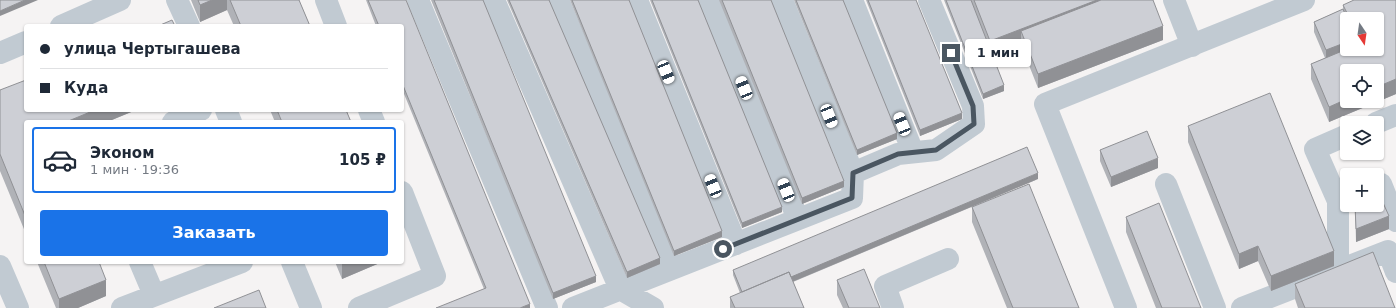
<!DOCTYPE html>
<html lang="ru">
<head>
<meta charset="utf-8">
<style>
  body { margin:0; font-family:"DejaVu Sans",sans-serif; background:#f2f2f3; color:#1f2937; height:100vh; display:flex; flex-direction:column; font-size:15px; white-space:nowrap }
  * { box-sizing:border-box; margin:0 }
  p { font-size:13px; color:#747a83 }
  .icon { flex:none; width:22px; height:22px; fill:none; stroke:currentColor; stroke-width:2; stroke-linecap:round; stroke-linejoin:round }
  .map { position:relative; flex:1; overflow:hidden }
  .panel { position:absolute; left:24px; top:120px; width:380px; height:144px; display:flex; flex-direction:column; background:#fff; border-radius:4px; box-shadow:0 1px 3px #0004 }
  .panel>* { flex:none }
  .banner { position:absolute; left:24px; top:24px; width:380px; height:88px; border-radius:4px; box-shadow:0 1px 3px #0004; display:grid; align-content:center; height:88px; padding:0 16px; background:#fff }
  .needle { width:26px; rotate:167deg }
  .tools { position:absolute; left:1340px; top:12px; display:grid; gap:8px }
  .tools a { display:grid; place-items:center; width:44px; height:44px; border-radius:4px; background:#fff; box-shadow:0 1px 3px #0004; font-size:20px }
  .end { position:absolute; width:18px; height:18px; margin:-9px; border:5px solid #4a5661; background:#fff; box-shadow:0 0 0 2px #fff }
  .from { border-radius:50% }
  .bubble { position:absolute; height:28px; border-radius:4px; background:#fff; box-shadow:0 1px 3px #0004; font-size:13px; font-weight:700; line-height:28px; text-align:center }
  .car { position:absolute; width:12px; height:24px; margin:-12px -6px; border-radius:5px; box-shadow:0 0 3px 1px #0007; background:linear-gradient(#fff 24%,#345 0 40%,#fff 0 76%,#345 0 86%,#fff 0) }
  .banner b { display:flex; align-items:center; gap:14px; height:38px; font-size:15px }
  .banner b+b { border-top:1px solid #e0e1e3 }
  .banner i { width:10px; height:10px; background:#1f2937 }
  ul { padding:7px 0 0; list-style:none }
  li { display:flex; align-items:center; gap:12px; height:66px; margin:0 8px 6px; padding:0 8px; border:2px solid transparent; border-radius:4px }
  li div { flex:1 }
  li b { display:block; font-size:15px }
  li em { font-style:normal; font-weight:700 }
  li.active { border-color:#1a73e8 }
  li>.icon { width:36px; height:36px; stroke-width:1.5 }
  .cta { display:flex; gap:8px; margin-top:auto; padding:8px 16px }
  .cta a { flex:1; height:46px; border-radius:4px; background:#1a73e8; color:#fff; font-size:16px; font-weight:700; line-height:46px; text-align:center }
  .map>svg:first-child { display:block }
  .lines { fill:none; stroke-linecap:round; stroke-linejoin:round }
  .minor { stroke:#c1cad2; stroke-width:22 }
  .wall { fill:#b0b2b7; fill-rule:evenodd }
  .shaded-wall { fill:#909195 }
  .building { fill:#cdcfd5; stroke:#909195 }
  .route { stroke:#4a5661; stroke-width:5 }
</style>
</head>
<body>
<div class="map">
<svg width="1396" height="308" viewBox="0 0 1396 308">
  <rect width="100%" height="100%" fill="#f5f3f3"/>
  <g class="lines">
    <path class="minor" d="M177,0L189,26
      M326,0L336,26
      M418,0L547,308
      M494,0L620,289L653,308
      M558,0L671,269
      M637,0L736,244
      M708,0L798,219
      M852,0L913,152
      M1174,0L1192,46
      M61,26L120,0
      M0,53L26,42
      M226,110L231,122
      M369,110L374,122
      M173,122L201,110
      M1376,123L1396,115
      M853,173L898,154L936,150L974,124L973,106L929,0
      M1166,184L1215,308
      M1381,184L1396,221
      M1338,201L1315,149L1347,135
      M140,262L154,295
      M292,262L311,308
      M0,266L18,308
      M1338,270V201L1347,198
      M122,308L242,262
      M359,308L435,276L402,192
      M573,308L852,198L853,173L782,0
      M893,308L885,286L948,259
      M1126,308L1045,104L1304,0
      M1242,308L1388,251L1396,272"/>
  </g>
  <path class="wall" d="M191,0H299L310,26H234L227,10L200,22Z
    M366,0H406L530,308L484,289L402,89V26H376Z
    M431,0H483L596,282L553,299Z
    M507,0H549L660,264L627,278Z
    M570,0H629L722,237L674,256Z
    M650,0H698L782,212L742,228Z
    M719,0H771L844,187L802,204Z
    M794,0H843L897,139L857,155Z
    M866,0H916L962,119L920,136Z
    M944,0H1153L1163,40L1038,88L1021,45L993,56L1004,91L983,99Z
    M1396,0V94L1329,122L1311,79V64L1325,58L1314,32V22L1343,9V5ZM1347,19H1377V49H1347Z
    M0,90L26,110H136L107,122H26V234L0,171Z
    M270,110H346L351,122H275Z
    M1188,126L1334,266L1271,291L1258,261L1239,269L1188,142Z
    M1100,150L1158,168L1111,187L1100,161Z
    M1038,179L793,282L804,308H730V297L740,293L733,275V270Z
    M1355,205L1389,229L1356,242Z
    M972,207L1079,308H1007L972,222Z
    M1126,217L1201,308H1156L1126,232Z
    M37,262H99L106,296L78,308H56Z
    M335,262H382L342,279Z
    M837,280L880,308H843L837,295Z
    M1295,284L1395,308H1298L1295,299Z"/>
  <path class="shaded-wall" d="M25,0H38L0,16V11Z
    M212,0H227V10L200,22V5Z
    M1097,0H1136L1021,31V45L990,57V41Z
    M1163,26V40L1038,88V74Z
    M1347,42V49L1326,61V50Z
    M1396,79V94L1329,122V107L1347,99V101H1377V87Z
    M1004,85V91L983,99V94Z
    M95,110H136L107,122H66Z
    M962,113V119L920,136V130Z
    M897,133V139L857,155V150Z
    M1158,158V168L1111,187V177Z
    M1038,173V179L744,302V296Z
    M844,181V187L802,204V198Z
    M782,207V212L742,228V223Z
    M1389,216V229L1356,242V229Z
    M722,231V237L674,256V251Z
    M1258,246V261L1239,269V254Z
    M1334,251V266L1271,291V276Z
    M660,258V264L627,278V272Z
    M342,262H382L342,279Z
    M596,276V282L553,299V293Z
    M106,280V296L78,308H59V299Z
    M530,304V308H520Z"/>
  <path class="building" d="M0,0H25L0,11Z
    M198,0H212L200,5Z
    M230,0H299L310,26H241Z
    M368,0H406L530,304L520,308H436L486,288L402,83V26H379Z
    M434,0H483L596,276L553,293Z
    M509,0H549L660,258L627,272Z
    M572,0H629L722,231L674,251Z
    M652,0H698L782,207L742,223Z
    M722,0H771L844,181L802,198Z
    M796,0H843L897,133L857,150Z
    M868,0H916L962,113L920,130Z
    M946,0H971L1004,85L983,94Z
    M974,0H1097L990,41Z
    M1101,0H1153L1163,26L1038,74L1021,31Z
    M1354,0H1396V79L1377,87V71H1347V99L1329,107L1311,64L1347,49H1377V19H1350L1343,5Z
    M1343,9L1347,19V42L1326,50L1314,22Z
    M172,20L175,26H158Z
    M26,80V110H95L66,122H26V218L0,154V90Z
    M1270,93L1334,251L1271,276L1258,246L1239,254L1188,126Z
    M277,110H346L351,122H282Z
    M1147,131L1158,158L1111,177L1100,150Z
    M1027,147L1038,173L791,277L789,272L742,292L733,270Z
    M1029,184L1079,308H1013L972,207Z
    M1379,194L1389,216L1356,229L1355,205H1377V195Z
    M1159,203L1201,308H1162L1126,217Z
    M1373,252L1395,308H1305L1295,284Z
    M44,262H99L106,280L59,299Z
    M864,269L880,308H849L837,280Z
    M789,272L804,308H735L730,297Z
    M259,290L266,308H214Z"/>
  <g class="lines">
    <path class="route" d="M723,249L852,198L853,173L898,154L936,150L974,124L973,106L951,53"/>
  </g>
</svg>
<div class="tools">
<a><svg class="needle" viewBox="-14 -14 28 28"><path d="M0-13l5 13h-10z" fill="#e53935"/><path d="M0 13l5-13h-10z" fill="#747a83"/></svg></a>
<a><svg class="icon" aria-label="locate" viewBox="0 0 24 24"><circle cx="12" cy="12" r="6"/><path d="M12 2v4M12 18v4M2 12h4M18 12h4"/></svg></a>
<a><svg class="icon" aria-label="layers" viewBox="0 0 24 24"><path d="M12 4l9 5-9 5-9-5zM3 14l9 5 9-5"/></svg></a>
<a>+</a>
</div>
<i class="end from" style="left:723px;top:249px"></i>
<i class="end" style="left:951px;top:53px"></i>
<div class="bubble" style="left:965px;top:39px;width:66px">1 мин</div>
<i class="car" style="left:666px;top:72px;rotate:158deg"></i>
<i class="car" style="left:744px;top:88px;rotate:338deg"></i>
<i class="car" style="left:829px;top:116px;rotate:158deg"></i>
<i class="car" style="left:902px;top:124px;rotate:338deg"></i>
<i class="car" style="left:713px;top:186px;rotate:338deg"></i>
<i class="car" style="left:786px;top:190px;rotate:338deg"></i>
<div class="banner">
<b><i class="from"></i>улица Чертыгашева</b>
<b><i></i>Куда</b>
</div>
<section class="panel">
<ul>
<li class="active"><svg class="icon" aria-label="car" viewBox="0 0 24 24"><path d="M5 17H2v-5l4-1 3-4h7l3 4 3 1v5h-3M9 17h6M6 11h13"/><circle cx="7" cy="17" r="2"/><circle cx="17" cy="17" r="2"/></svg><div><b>Эконом</b><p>1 мин · 19:36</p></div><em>105 ₽</em></li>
</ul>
<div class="cta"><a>Заказать</a></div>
</section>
</div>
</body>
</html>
